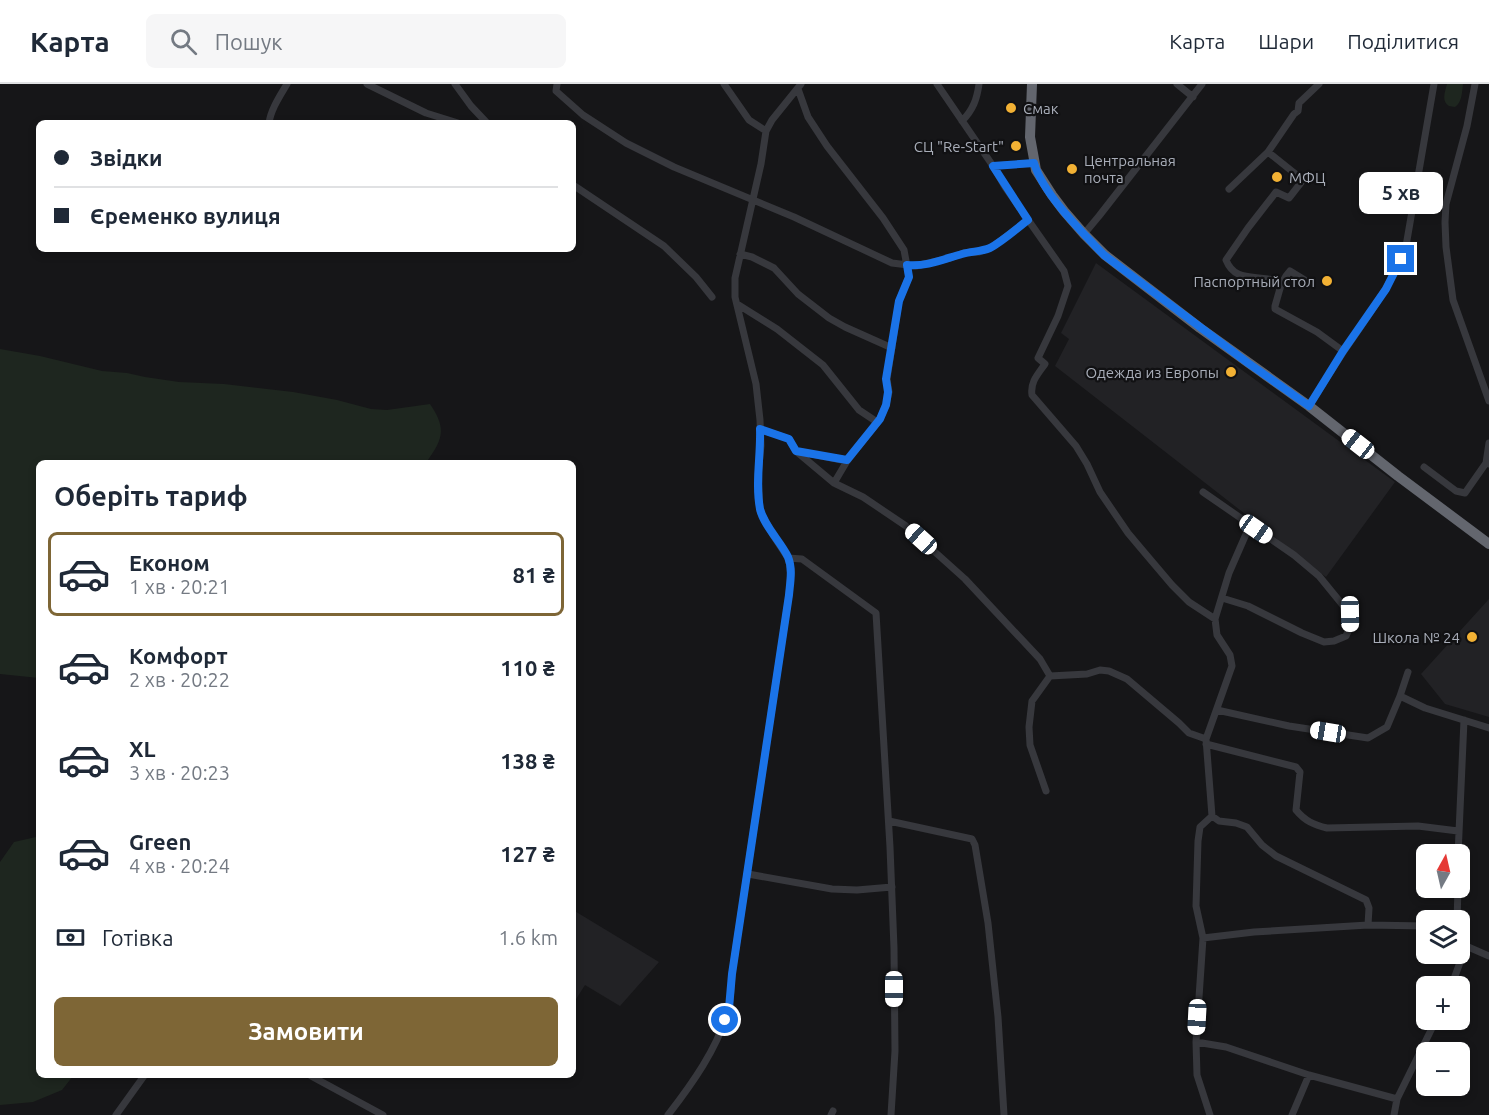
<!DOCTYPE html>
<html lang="uk">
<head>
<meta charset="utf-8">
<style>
  body { margin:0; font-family:Ubuntu,sans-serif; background:#f6f6f7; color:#1f2937; height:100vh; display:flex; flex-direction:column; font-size:22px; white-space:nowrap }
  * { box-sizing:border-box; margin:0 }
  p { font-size:20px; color:#747a83 }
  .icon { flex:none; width:33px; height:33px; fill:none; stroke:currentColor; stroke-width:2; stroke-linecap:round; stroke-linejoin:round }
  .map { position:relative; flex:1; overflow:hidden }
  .side { position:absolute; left:36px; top:376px; width:540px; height:618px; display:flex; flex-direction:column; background:#fff; border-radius:9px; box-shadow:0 3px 9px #0003 }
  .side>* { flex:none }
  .hud { position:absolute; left:36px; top:36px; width:540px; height:132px; border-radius:9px; box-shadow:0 3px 9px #0003; display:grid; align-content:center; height:132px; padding:0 18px; background:#fff }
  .needle { width:39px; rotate:8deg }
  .fabs { position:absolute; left:1416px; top:760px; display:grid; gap:12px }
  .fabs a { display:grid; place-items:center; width:54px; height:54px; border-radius:9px; background:#fff; box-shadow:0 3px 9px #0003; font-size:30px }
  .end { position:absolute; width:27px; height:27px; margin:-14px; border:8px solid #1a73e8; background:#fff; box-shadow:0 0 0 3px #fff }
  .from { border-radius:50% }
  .bubble { position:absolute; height:42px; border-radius:9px; background:#fff; box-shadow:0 3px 9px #0003; font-size:20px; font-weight:700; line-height:42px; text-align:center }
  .car { position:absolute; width:18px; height:36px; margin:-18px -9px; border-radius:8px; box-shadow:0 0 4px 2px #0007; background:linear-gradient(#fff 24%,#345 0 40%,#fff 0 76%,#345 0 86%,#fff 0) }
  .hud b { display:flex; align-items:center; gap:21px; height:57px; font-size:22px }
  .hud b+b { border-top:2px solid #e0e1e3 }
  .hud i { width:15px; height:15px; background:#1f2937 }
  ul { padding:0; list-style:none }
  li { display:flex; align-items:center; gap:18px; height:84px; margin:0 12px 9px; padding:0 6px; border:3px solid transparent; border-radius:9px }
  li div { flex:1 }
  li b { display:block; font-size:22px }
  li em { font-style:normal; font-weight:700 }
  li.selected { border-color:#7e6636 }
  li>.icon { width:54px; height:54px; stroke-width:1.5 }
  h2 { padding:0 18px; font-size:27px; line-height:72px }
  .pay { display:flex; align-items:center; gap:15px; height:66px; padding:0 18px; font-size:22px }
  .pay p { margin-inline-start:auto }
  .action { display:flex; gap:12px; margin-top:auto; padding:12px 18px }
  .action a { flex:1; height:69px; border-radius:9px; background:#7e6636; color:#fff; font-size:24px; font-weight:700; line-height:69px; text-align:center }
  header { display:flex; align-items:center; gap:36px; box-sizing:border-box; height:84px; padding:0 30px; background:#fff; border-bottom:2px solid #e0e1e3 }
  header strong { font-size:28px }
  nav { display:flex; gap:33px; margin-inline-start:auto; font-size:21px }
  .search { width:420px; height:54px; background:#f6f6f7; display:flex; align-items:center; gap:15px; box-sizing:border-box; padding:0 21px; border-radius:9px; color:#747a83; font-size:22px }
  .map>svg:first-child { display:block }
  .built { fill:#222225 }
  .green { fill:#1e261f }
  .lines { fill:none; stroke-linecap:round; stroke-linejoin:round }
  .minor { stroke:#37383d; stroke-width:7 }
  .highway { stroke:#63666e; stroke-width:10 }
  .route { stroke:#1a73e8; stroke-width:8 }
  .poi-dot { fill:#f2b134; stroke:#111113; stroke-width:2 }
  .labels { text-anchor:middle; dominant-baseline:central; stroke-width:4.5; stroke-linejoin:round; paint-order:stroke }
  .poi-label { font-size:15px; fill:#a8adb8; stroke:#111113; text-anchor:end }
</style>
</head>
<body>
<header>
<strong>Карта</strong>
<div class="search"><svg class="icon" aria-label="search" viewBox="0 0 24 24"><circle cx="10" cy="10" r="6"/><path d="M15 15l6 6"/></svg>Пошук</div>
<nav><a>Карта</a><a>Шари</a><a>Поділитися</a></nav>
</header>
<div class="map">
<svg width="1489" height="1031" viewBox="0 0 1489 1031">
  <rect width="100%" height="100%" fill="#161618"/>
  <path class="built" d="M1096,179L1395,398L1326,493L1055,282L1069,255L1061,249Z
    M1489,515V633L1445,620L1421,590Z
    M573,826L659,878L620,922L585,901L573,920Z"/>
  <path class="green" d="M1447,0H1463C1462,8 1462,18 1455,23L1449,22C1441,17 1445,8 1447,0Z
    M0,265L40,272L102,287L127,289L145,293L179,298L224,300L293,308L337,316L371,325L387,326L430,320C447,345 443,355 426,379L39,380V594L0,590Z
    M36,753L39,754V992H73L62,1006L33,1018L0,1021V778L14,758Z"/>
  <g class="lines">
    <path class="minor" d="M367,0L426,29L458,39
      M455,0L471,22L487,39
      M557,0L556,7L583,31L626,59L674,83L794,133L892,179L916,182L950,174L964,169L979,168L992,163L1028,136
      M724,0L749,36L766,47
      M937,0L993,82L1034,79
      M1177,0L1193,13
      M1475,0L1467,42L1446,120L1445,138L1446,163L1453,216L1489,317
      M962,37C973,26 977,15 979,0
      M269,39C271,25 280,12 287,0
      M1268,68L1303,96L1289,114L1276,108L1248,144L1226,176C1234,196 1250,192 1268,195C1273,195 1277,198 1281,201L1286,192L1290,187L1308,198
      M993,82L1005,103L1064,187L1068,202L1058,232L1038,274L1045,280C1038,290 1030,298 1032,311L1076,362L1087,380L1100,408L1128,449L1144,468L1172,501L1189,518L1215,535
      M573,101L664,162L696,193L712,213
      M1229,105L1268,68L1294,30L1298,27L1299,19L1319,0
      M1084,150L1099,132L1202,0
      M740,170L752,173L774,184L798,210L829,234L845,243L892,264
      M1281,201L1275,222V225L1317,248L1343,267
      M737,220L777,245L823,281L859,326L877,338
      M1309,322C1321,304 1332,285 1344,267C1367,233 1392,201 1406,162L1434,0
      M760,345L789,355L796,367L847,377L880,335L886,321L889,308L887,295L899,217L909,193L904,166L883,134L827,62L808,33L798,5
      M1489,359L1486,379L1489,380
      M797,368L834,399
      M847,377L834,399L863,413L906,442L965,495L1040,575L1050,592L1087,590L1100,586L1109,587L1127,595L1179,639L1189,649L1206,655
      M1424,383L1456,407L1465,409L1486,379
      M1203,408L1294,471L1319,492L1350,530V543L1346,552L1334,557L1324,558L1302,549L1248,522L1222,514
      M1250,441L1229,489L1215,535L1217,551L1230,571L1232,582L1206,655L1212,732L1219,737L1236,739L1247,743L1262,761L1276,772L1366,816L1369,824L1368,841
      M788,474L802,475L876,529L890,763L894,864L895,967L891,1031
      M1400,612L1408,588
      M1217,626L1289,642L1368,654L1387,643L1400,612L1425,624L1489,644
      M1206,660L1296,683L1300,688L1296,726C1305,737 1314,741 1327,744L1418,742L1458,747
      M1046,707L1030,661L1029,643L1032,617L1050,592
      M889,737L972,755L975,761L988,839L998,933L1004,1031
      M1458,771L1464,636
      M748,790L832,805L857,806L892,803
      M1457,837L1458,804
      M1460,852L1466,862L1489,872
      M1203,854L1254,848L1368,841L1426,842
      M1451,903L1466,862
      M1196,958L1203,854L1196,822L1198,757L1200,743L1212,732
      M311,992L383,1031
      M116,1031L144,992
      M668,1031C692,1000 717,965 728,927C731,916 731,902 732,890L789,511L791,486L788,474L773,451L760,427L758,391L761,362L760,336L756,300L735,213V194L761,80L766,47L772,36L801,0
      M831,1031L833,1027
      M1210,1031L1197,991L1196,958L1226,963L1309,991L1397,1015
      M1292,1031L1309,991
      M1394,1031L1397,1015L1436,936"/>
    <path class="highway" d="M1032,0L1030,53L1036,86L1052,111L1064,127L1084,150L1105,171L1200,244L1309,322L1398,392L1489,460"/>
  </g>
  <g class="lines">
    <path class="route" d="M725,936L729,924L732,890L789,511C790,499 793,485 788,473C781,458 764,442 760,425C755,399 761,371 760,345L789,355L796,367L847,376L880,335L886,321L888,308L886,295L899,217L909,193L907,181C926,183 944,175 962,170C972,167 980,168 990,164C1003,157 1016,145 1028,136L993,82L1034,79C1043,110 1082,148 1104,171L1248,279L1309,322L1343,267L1386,205L1401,175"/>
  </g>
  <g class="poi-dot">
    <circle cx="1011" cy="24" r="6"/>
    <circle cx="1016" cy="62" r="6"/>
    <circle cx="1072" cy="85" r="6"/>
    <circle cx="1277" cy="93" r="6"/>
    <circle cx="1327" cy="197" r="6"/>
    <circle cx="1231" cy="288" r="6"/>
    <circle cx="1472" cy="553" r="6"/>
  </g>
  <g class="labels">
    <g class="poi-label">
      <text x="1023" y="24" text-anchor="start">Смак</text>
      <text x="1004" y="62">СЦ "Re-Start"</text>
      <text x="1084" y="76" text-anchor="start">Центральная<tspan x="1084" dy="17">почта</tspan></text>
      <text x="1289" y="93" text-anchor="start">МФЦ</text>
      <text x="1315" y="197">Паспортный стол</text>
      <text x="1219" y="288">Одежда из Европы</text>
      <text x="1460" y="553">Школа № 24</text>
    </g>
  </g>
</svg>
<div class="fabs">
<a><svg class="needle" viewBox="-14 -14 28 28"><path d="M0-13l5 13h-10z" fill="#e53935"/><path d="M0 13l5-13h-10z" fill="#747a83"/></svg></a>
<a><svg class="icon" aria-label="layers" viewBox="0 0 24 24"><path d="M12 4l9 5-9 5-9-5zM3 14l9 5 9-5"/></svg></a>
<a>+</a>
<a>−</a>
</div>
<i class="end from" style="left:725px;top:936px"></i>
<i class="end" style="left:1401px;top:175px"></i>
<div class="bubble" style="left:1359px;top:88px;width:84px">5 хв</div>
<i class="car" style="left:1358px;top:360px;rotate:308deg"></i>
<i class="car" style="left:1256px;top:445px;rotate:125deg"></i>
<i class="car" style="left:921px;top:455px;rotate:312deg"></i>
<i class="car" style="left:1350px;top:530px;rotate:179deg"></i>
<i class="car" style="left:1328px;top:648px;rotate:279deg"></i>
<i class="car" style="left:894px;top:905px;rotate:180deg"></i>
<i class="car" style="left:1197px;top:933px;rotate:183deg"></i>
<div class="hud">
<b><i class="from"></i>Звідки</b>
<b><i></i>Єременко вулиця</b>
</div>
<section class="side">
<h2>Оберіть тариф</h2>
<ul>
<li class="selected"><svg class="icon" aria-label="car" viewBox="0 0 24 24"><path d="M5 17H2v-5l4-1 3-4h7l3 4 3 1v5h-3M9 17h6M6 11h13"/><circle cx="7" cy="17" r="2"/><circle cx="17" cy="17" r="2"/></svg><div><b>Економ</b><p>1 хв · 20:21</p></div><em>81 ₴</em></li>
<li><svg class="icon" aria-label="car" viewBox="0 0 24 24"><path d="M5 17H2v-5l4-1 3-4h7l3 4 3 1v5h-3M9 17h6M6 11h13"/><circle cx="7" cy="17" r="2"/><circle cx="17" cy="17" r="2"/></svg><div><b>Комфорт</b><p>2 хв · 20:22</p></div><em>110 ₴</em></li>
<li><svg class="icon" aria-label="car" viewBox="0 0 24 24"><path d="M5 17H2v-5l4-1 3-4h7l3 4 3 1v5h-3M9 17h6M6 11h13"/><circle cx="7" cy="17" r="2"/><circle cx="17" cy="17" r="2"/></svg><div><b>XL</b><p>3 хв · 20:23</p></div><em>138 ₴</em></li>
<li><svg class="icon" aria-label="car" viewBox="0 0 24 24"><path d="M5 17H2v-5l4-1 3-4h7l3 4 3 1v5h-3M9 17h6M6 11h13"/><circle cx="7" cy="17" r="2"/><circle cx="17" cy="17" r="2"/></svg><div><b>Green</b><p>4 хв · 20:24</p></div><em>127 ₴</em></li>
</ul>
<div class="pay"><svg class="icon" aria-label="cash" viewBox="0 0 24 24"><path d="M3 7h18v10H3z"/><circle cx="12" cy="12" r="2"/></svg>Готівка<p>1.6 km</p></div>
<div class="action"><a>Замовити</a></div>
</section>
</div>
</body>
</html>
